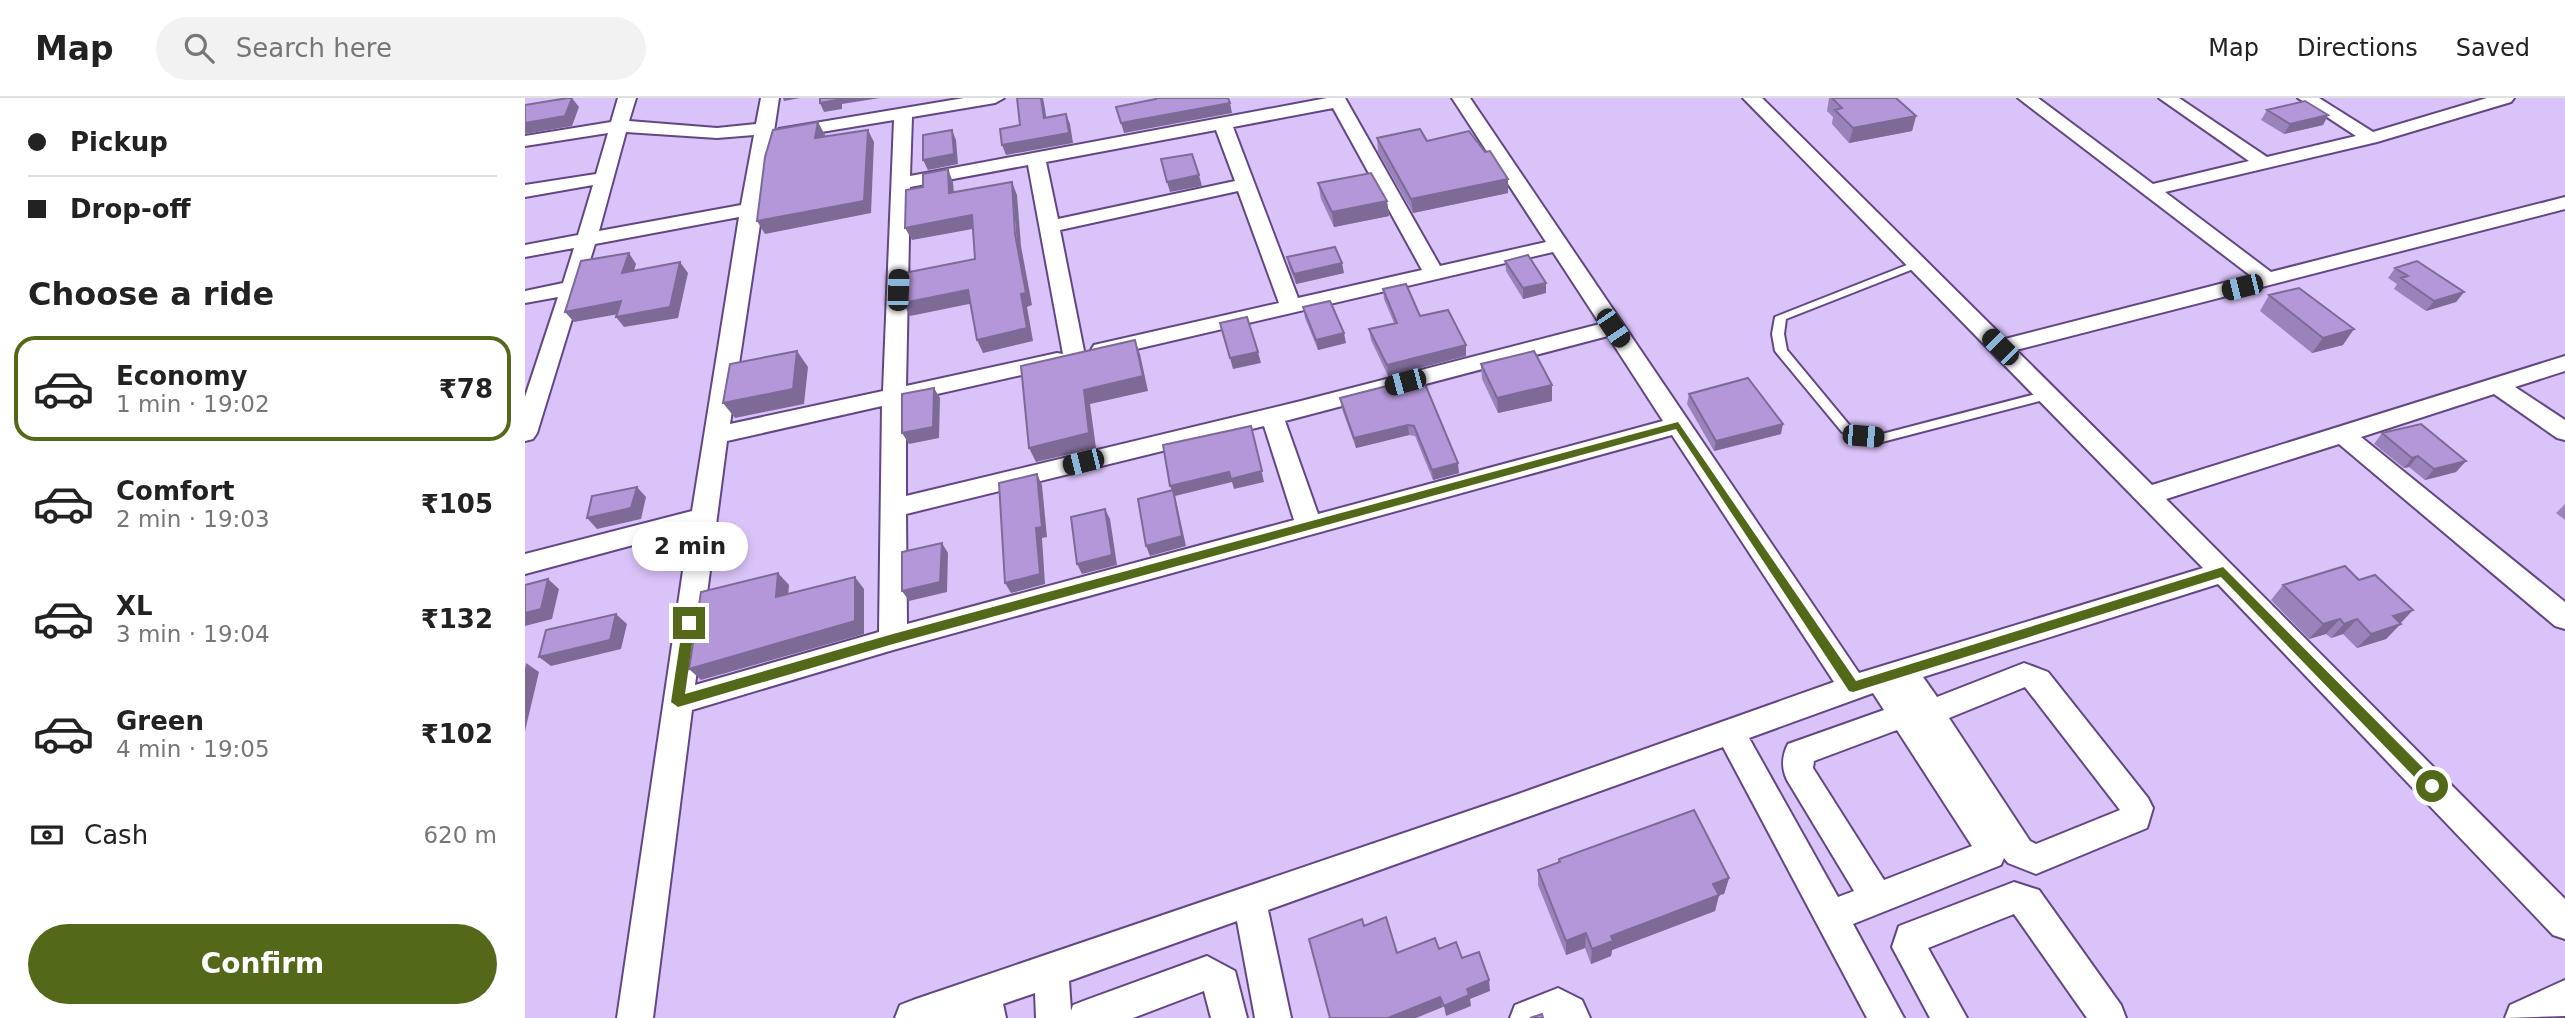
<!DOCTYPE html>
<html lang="en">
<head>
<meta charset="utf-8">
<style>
  body { margin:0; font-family:"DejaVu Sans",sans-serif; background:#f2f2f2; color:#222; height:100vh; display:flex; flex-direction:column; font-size:26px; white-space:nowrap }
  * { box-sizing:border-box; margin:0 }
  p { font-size:23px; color:#767676 }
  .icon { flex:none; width:38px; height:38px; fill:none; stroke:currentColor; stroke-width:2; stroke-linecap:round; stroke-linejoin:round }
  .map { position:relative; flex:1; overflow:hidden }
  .drawer { display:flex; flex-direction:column; background:#fff; width:525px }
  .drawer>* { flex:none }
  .banner { display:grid; align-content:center; height:154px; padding:0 28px; background:#fff }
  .end { position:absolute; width:32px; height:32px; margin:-16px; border:9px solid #536919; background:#fff; box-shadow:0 0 0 4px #fff }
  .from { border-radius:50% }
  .bubble { position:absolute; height:49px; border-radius:24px; background:#fff; box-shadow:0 4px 10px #0003; font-size:23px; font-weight:800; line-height:49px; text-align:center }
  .car { position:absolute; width:21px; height:42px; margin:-21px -10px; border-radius:9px; box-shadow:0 0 5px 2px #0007; background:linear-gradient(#222 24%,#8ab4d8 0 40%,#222 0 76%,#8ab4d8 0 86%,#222 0) }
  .banner b { display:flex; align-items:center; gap:24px; height:66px; font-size:26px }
  .banner b+b { border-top:2px solid #e0e0e0 }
  .banner i { width:18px; height:18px; background:#222 }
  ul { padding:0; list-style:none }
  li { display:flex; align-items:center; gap:21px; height:105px; margin:0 14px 10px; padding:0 14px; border:4px solid transparent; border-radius:21px }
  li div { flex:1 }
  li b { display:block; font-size:26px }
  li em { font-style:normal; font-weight:800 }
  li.selected { border-color:#536919 }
  li>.icon { width:63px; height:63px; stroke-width:1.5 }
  h2 { padding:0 28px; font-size:32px; line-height:84px }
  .pay { display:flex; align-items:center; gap:18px; height:77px; padding:0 28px; font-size:26px }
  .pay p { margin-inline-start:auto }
  .button { display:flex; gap:14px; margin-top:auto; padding:14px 28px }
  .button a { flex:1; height:80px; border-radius:42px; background:#536919; color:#fff; font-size:28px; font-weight:800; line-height:80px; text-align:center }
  header { display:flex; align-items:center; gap:42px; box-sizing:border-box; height:98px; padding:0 35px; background:#fff; border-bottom:2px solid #e0e0e0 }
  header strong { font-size:33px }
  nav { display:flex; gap:38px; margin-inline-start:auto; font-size:24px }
  .search { width:490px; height:63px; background:#f2f2f2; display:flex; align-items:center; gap:18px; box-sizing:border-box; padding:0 24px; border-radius:38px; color:#767676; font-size:26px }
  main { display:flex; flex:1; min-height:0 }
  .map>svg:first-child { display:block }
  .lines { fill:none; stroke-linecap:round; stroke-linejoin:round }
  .lane-casing { stroke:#634783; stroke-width:4 }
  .street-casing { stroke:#634783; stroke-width:4 }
  .lane { fill:#fff; fill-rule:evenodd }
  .street { fill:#fff; fill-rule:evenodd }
  .wall { fill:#9a82ba }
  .shaded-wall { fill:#7d6a97 }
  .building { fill:#b397d8; stroke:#7d6a97; stroke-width:2 }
  .route { fill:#536919 }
</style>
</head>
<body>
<header>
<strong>Map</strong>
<div class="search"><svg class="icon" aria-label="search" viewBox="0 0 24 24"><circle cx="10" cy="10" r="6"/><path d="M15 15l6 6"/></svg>Search here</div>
<nav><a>Map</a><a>Directions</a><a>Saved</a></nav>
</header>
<main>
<section class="drawer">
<div class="banner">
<b><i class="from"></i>Pickup</b>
<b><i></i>Drop-off</b>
</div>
<h2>Choose a ride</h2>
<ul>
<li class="selected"><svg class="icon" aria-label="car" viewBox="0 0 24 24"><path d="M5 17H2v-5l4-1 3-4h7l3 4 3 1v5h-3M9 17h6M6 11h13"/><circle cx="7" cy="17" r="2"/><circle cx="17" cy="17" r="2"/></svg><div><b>Economy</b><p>1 min · 19:02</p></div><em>₹78</em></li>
<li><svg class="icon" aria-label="car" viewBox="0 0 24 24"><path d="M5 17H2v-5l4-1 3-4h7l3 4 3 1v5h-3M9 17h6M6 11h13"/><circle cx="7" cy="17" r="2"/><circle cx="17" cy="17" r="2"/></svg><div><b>Comfort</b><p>2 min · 19:03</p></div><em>₹105</em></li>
<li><svg class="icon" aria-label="car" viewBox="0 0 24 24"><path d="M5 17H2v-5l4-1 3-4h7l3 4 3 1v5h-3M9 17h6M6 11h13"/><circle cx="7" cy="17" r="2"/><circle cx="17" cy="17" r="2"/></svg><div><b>XL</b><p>3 min · 19:04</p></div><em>₹132</em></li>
<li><svg class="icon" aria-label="car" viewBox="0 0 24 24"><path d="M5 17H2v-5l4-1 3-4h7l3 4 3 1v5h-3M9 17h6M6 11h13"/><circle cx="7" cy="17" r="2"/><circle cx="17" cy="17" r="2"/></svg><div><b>Green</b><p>4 min · 19:05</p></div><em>₹102</em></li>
</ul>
<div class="pay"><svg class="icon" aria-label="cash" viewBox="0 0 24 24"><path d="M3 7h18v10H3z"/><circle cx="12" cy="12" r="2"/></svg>Cash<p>620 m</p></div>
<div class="button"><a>Confirm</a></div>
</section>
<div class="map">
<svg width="2040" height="920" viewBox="0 0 2040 920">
  <rect width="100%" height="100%" fill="#dac3f9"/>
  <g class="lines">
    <defs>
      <path id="lane" d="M1392,163L1397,166L1396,168L1261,221L1259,236L1262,252L1325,328L1340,334L1357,336L1522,293L1528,297L1526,300L1357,344L1338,342L1317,334L1250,253L1247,236L1250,219Z"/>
      <path id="street" d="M93,0H111L104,23L192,30L231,26L236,0H254L205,326L358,293L369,22L260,40L251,35L254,31L439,0H479L470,5L387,19L385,78L802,0H820L915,168L1021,144L927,0H945L1334,575L1678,470L1218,0H1237L1480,241L1726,178L1493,0H1513L1628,86L1724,63L1634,0H1654L1742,59L1831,38L1773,0H1794L1848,34L1962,0H1989L1986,4L1852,44L1640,94L1746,174L2040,99V111L1491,252L1627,387L2040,258V273L1990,289L2040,322V342L2032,340L1969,296L1836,339L2040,504V531L2030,528L1814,346L1641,401L2040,801V841L2028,837L1693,486L1398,579L1412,599L1499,565L1523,574L1623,700L1628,710L1622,730L1511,776L1483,765L1479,760L1476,767L1328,826L1379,920H1342L1198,649L743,812L766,920H730L712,823L544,883L546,913L548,907L561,902L682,858L710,873L722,920H686L679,893L608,920H511L510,895L478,906L481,920H370L375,907L388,902L982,700L1309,584L1147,337L368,552L167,612L128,920H92L164,432L0,476V456L167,413L214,119L70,146L12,335L8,341L0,343V299L33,199L0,205V193L38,185L49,150L0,159V147L53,137L68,87L0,99V87L71,76L83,35L0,48V38L86,24ZM808,10L897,172L773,200L708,29ZM691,32L710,83L533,121L521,64ZM101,34L192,40L229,37L216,107L74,133ZM503,67L538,256L532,255L381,288L385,89ZM713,93L754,205L569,247L566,252L569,257L577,259L1028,154L1075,226L776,303L381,398V303L532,269L542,263H557L560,258L535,132ZM1083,238L1138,323L793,416L760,323ZM357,308L354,534L170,587L202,343ZM739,328L769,422L382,526L381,416ZM1500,589L1595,712L1511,746L1505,743L1424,620ZM1348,595L1359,612L1263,646C1257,658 1256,669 1262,682L1329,793L1313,799L1224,640ZM1372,632L1447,748L1359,782L1288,670L1289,663Z
        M1489,784L1514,792L1596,907L1601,920H1562L1489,816L1403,850L1442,920H1405L1367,849L1374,828Z
        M2040,882V918L1980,920L1985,907Z
        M1033,890L1057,902L1065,920H985L990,907Z"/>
    </defs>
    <use href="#lane" class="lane-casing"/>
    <use href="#street" class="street-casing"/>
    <use href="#lane" class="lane"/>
    <use href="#street" class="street"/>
  </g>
  <path class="wall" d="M1304,0H1371L1391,18L1387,33L1324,45L1307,26L1308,19L1302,13Z
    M1742,12L1803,17L1798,27L1759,36L1736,22Z
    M852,40L902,43L983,95L888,115L853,54Z
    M793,85L862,103L864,118L809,129L796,101Z
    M762,159L819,175L771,186L764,169Z
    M980,163L1021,195L998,201L981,173Z
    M1870,170L1939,194L1931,204L1901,213L1869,191L1872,186L1863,180Z
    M858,191L895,218L941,247V258L863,278L846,242L844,231L869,225L859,201Z
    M1744,197L1818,247L1787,255L1735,213Z
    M778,209L821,245L793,252L780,220Z
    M956,266L1027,303L973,315L957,281Z
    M897,279L934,375L908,382L890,338L884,337L831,350L817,311L815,300Z
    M1164,296L1256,336L1189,353L1162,306Z
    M1857,335L1941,363L1931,374L1900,382L1884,369L1879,370L1849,346Z
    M2040,406V422L2031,415Z
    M1758,487L1875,525L1876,526L1861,541L1832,550L1818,536L1806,540L1801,536L1784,541L1746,502Z
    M1034,761L1204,780L1199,796L1194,797L1190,813L1087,852L1086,858L1066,866L1060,850L1041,857L1013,787V772L1033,764Z"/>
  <path class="shaded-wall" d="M47,0L54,9L47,28L0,36V25Z
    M258,0H275L259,3Z
    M312,0H355L317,6V11L299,14L295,5Z
    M516,0H518L519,5L523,30L519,20Z
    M705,5L707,15L599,35L596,25Z
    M541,16L545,26L548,45L481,57L477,47Z
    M1803,17L1798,27L1759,36L1765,26Z
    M1391,18L1387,33L1324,45L1328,30Z
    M293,24L300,37L297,52L290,40Z
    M343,32L349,44L346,115L240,136L232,123Z
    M427,32L431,42L433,66L403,72L398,62Z
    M423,71L428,84L430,108L424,95Z
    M674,77L677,88L645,94L642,84Z
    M983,81V95L888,115L886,101Z
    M487,84L492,97L496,148L507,207L502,209L508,243L458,255L452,242L496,196Z
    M862,103L864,118L809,129L807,114Z
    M447,117L453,130L387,142L380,130Z
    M104,155L111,166L105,186L97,175Z
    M155,164L163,175L153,220L99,229L91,219Z
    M817,165L819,175L771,186L769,176Z
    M1021,185V195L998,201V190Z
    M443,192L449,205L385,218L378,205Z
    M1939,194L1931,204L1901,213L1909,203Z
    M96,203L105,214L49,224L40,214Z
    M1829,231L1818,247L1787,255L1798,240Z
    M819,235L821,245L793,252L791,242Z
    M610,242L615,256L623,293L565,306L571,350L511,364L504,350L559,292Z
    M941,247V258L863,278L862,267Z
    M272,253L283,269L279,306L210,320L198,305Z
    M733,254L736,265L708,271L705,260Z
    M1027,287V303L973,315L972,300Z
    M409,290L415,300L414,340L384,346L377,335Z
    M1258,326L1256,336L1189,353L1191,343Z
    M883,327L884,337L831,350L829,340Z
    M726,328L739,384L709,391L707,384L650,398L661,448L625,458L621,448L649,398L645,388Z
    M1893,358L1884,369L1879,370L1887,360Z
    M1941,363L1931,374L1900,382L1909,371Z
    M933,365L934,375L908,382L907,372Z
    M512,376L517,387L522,439L517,440L520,486L486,495L480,485L511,430Z
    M112,389L121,399L116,421L72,431L62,420Z
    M580,411L585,421L592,467L557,476L552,466Z
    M417,445L423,455L422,494L384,503L377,493Z
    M253,475L264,487L262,512L251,499Z
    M330,479L339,491V536L176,582L164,571Z
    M23,481L34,491L27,521L0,528V515Z
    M1888,512L1861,541L1832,550L1846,536L1868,518Z
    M91,516L102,526L96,551L26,568L14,559Z
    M1815,521L1801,536L1784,541L1798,526Z
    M1832,521L1818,536L1806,540L1819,526Z
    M1,565L14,574L0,633V571Z
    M1204,780L1199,796L1194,797L1190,813L1087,852L1086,858L1066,866L1067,851L1086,838L1188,786Z
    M1061,835L1060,850L1041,857V843Z
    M964,882L965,893L945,901L946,908L921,918L919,908L942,891Z
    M915,899L918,909L891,920H863Z"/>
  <path class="building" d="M43,0H47L40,18L0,25V7Z
    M295,0H312V2L295,5Z
    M492,0H516L519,20L541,16L544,35L477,47L475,31L495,27Z
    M631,0H703L705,5L596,25L591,9L631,1Z
    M1307,0H1371L1391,18L1328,30L1310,12L1317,10Z
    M1780,3L1803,17L1765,26L1742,12Z
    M293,24L290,40L343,32L339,103L232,123L240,59L248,32Z
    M895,31L902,43L944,33L960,54L965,53L983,81L886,101L852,40Z
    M427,32L429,56L398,62V37Z
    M667,56L674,77L642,84L636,61Z
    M423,71L424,95L487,84L490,136L501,195L496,196L502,230L452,242L443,192L378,205L379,175L450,161L447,117L380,130L381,92L398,89V76Z
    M846,75L862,103L807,114L793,85Z
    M810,149L817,165L769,176L762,159Z
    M104,155L97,175L155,164L145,209L91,219L96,203L40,214L56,163Z
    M1003,157L1021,185L998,190L980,163Z
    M1892,163L1939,194L1909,203L1876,180L1883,178L1870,170Z
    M881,186L895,218L923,212L941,247L862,267L844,231L872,225L858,191Z
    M1774,190L1829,231L1798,240L1744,197Z
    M805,203L819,235L791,242L778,209Z
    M722,219L733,254L705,260L695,225Z
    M610,242L618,278L559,292L564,335L504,350L496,268Z
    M272,253L268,291L198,305L205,266Z
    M1009,253L1027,287L972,300L956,266Z
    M897,279L933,365L907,372L889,328L883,327L829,340L815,300Z
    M1223,280L1258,326L1191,343L1164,296Z
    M409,290L408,329L377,335V296Z
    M1896,326L1941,363L1909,371L1893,358L1887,360L1857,335Z
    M726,328L737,373L706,381L704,374L645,388L638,347Z
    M512,376L517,429L511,430L515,476L480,485L474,385Z
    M112,389L106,410L62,420L67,398Z
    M648,392L657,438L621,448L613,401Z
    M580,411L587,457L552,466L546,419Z
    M417,445L415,484L377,493V454Z
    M1820,468L1834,482L1850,477L1888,512L1868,518L1876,526L1846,536L1832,521L1819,526L1815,521L1798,526L1758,487Z
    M253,475L251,499L330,479V523L164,571L176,494Z
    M23,481L16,511L0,515V487Z
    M91,516L85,542L14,559L21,532Z
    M1169,712L1204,780L1188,786L1194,797L1086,838L1088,843L1067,851L1061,835L1041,843L1013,772L1035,764L1034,761Z
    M861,819L872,855L910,840L914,851L931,844L937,860L954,854L964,882L942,891L944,897L919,908L915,899L863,920H805L784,841L837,821L839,828Z
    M1017,916L1018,920H1005Z"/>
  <path class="route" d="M1153,324L1331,583L1698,469L1912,684V692H1902L1696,479L1328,594L1324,593L1151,331L368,546L153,609L146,604L158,525L164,520L170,525L160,596L368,536Z"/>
</svg>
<i class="end from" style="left:1907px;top:688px"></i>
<i class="end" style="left:164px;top:525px"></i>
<div class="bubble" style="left:107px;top:424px;width:116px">2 min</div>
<i class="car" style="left:1717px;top:189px;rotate:256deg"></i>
<i class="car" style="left:373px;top:192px;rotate:2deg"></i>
<i class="car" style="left:1088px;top:230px;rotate:146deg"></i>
<i class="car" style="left:1475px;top:249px;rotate:315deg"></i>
<i class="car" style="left:880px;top:284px;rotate:255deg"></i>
<i class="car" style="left:1338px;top:338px;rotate:95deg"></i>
<i class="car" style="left:558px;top:364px;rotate:256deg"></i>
</div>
</main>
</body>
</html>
